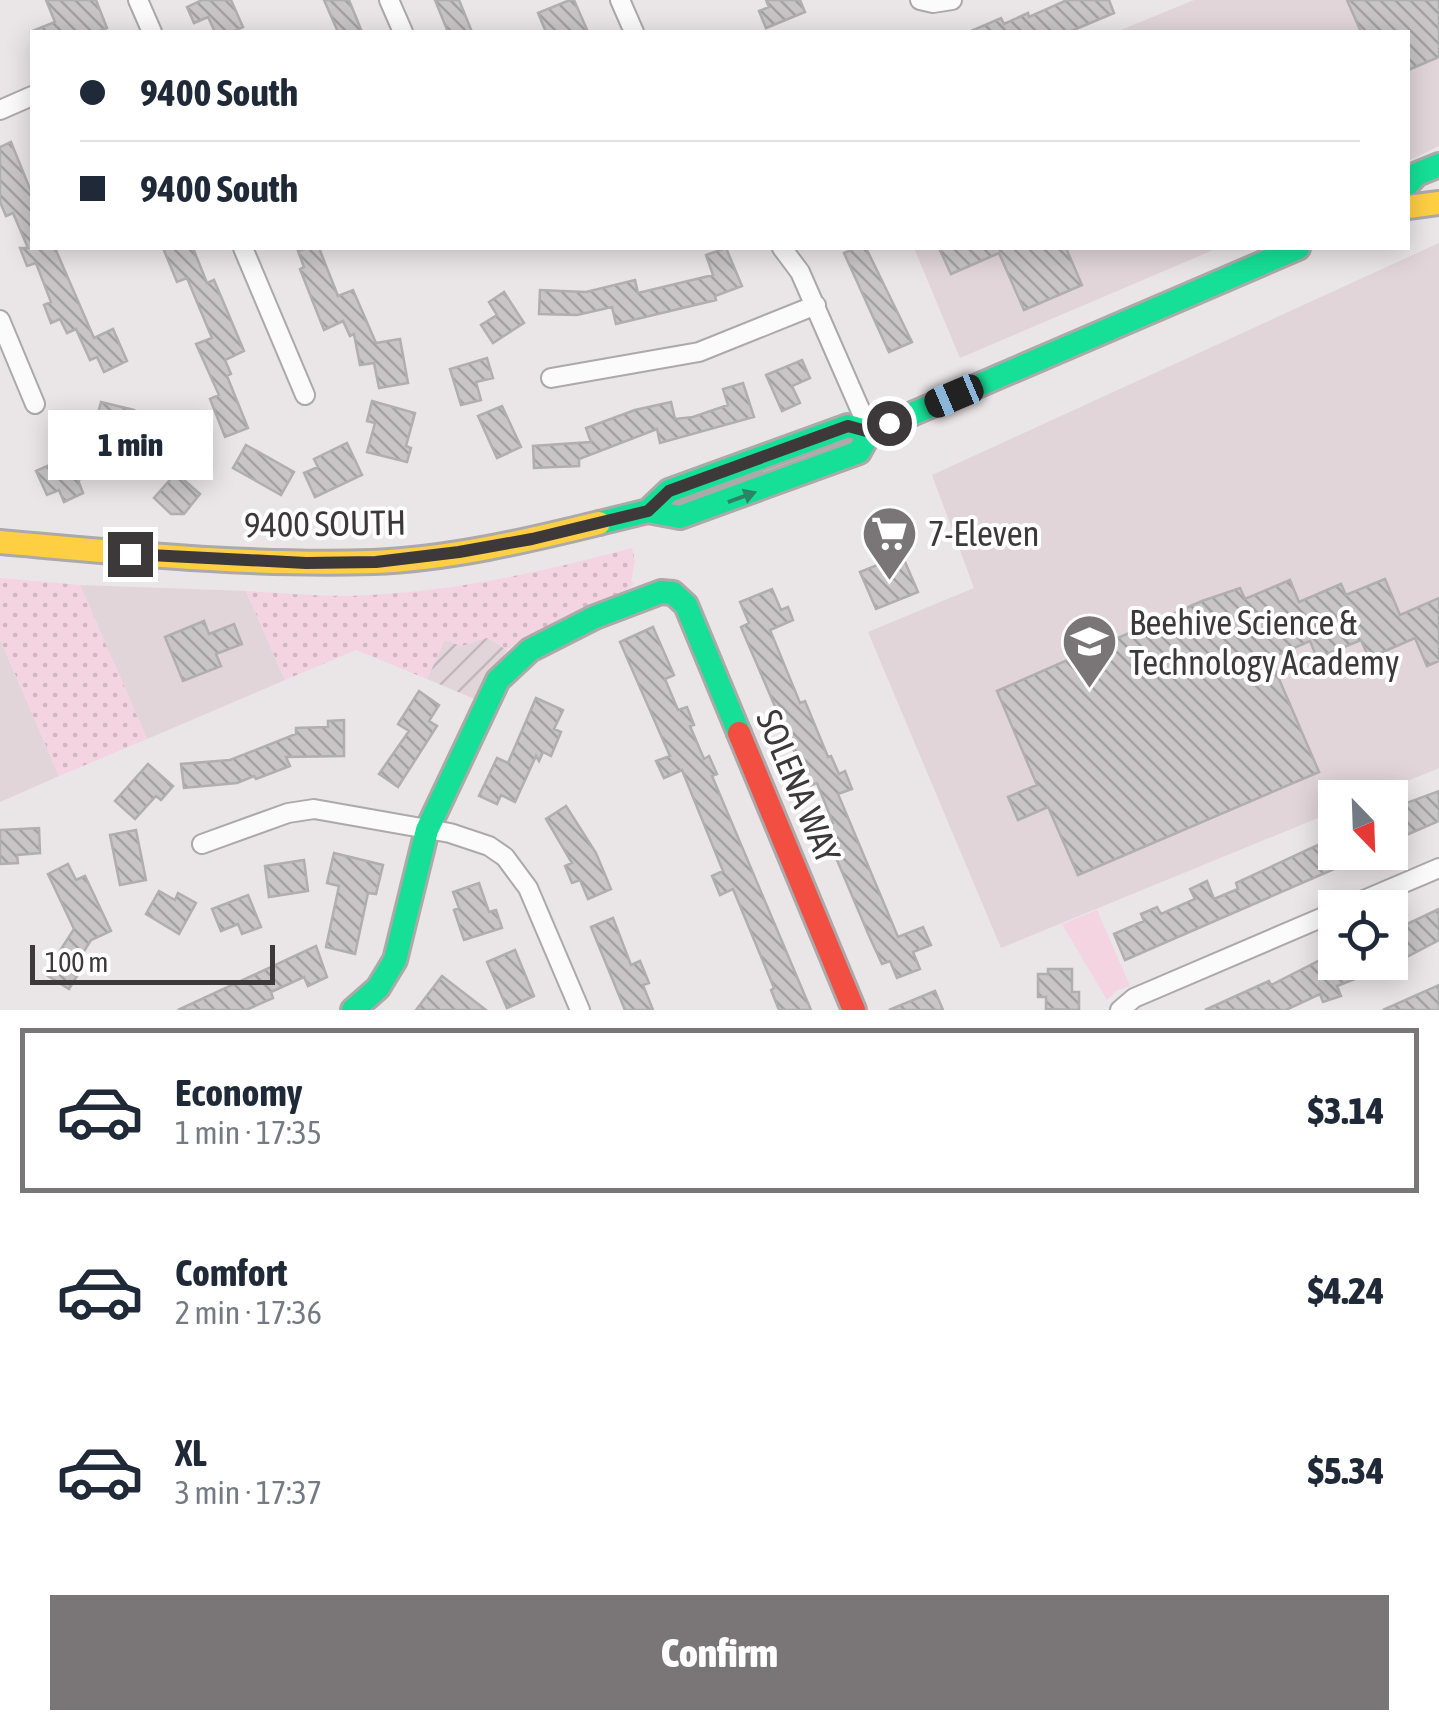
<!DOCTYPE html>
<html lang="en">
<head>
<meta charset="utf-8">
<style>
  body { margin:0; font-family:"Asap Condensed",sans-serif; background:#f6f6f7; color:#1f2937; height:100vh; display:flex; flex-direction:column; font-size:38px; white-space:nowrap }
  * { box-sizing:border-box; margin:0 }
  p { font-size:32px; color:#747a83 }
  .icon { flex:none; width:55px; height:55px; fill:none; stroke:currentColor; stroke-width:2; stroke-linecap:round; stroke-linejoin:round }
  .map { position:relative; height:1010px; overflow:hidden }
  .details { display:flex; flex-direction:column; background:#fff; flex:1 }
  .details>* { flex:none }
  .banner { position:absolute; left:30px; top:30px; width:1380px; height:220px; border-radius:0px; box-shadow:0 5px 25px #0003; display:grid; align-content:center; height:220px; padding:0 50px; background:#fff }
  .needle { width:65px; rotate:157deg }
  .tools { position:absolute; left:1318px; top:780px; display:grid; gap:20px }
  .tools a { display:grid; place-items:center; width:90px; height:90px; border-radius:0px; background:#fff; box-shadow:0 5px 25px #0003; font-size:50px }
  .scale { position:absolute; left:30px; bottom:25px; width:245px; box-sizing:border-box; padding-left:10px; border:5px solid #3d393a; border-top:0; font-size:28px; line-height:35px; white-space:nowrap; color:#3d393a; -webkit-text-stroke:8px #fff; paint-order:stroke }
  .end { position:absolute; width:45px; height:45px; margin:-22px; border:12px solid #3d393a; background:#fff; box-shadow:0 0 0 5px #fff }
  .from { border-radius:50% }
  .bubble { position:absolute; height:70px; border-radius:0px; background:#fff; box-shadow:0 5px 25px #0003; font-size:32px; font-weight:800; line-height:70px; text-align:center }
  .car { position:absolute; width:30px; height:60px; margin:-30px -15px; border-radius:12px; box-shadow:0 0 8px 2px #0007; background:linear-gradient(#222 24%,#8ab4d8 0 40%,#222 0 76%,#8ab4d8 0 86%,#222 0) }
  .banner b { display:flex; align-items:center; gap:35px; height:95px; font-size:38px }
  .banner b+b { border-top:2px solid #e0e1e3 }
  .banner i { width:25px; height:25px; background:#1f2937 }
  ul { padding:18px 0 0; list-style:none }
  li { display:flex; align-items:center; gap:30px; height:165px; margin:0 20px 15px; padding:0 30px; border:5px solid transparent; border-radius:0px }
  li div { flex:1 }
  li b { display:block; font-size:38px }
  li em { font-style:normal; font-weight:800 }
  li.selected { border-color:#7a7577 }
  li>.icon { width:90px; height:90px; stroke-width:1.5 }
  .cta { display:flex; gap:20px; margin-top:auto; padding:20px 50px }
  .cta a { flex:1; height:115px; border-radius:0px; background:#7a7577; color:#fff; font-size:40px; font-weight:800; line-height:115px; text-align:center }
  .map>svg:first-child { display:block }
  .built { fill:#e1d5d9 }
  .industrial { fill:url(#industrial-furrows) }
  .grass { fill:url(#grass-dots) }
  .park { fill:#f4d4e0 }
  .building { fill:url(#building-back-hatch); stroke:#b1aeaf; stroke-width:2.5 }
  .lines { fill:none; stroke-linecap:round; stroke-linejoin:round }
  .street-casing { stroke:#aca9aa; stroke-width:22 }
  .fast-casing { stroke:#aca9aa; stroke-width:28 }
  .slow-casing { stroke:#aca9aa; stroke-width:28 }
  .jam-casing { stroke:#aca9aa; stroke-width:28 }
  .street { stroke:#fcfbfb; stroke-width:18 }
  .fast { stroke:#16e098; stroke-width:22 }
  .slow { stroke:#ffcf43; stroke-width:22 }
  .jam { stroke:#f24e42; stroke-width:22 }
  .oneway { fill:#2b8464 }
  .route { stroke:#3d393a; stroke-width:12 }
  .labels { text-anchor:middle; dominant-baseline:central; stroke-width:8; stroke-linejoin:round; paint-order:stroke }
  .street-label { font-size:35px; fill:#3d393a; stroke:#fff }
  .poi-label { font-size:35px; fill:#3d393a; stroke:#fff; text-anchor:start }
</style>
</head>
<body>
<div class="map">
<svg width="1439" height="1010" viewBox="0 0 1439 1010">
  <defs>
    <pattern id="industrial-furrows" width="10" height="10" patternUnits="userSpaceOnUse" patternTransform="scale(2.5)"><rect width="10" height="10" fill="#e1d5d9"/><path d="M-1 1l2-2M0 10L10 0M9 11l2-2" fill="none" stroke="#c2b8bb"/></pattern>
    <pattern id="grass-dots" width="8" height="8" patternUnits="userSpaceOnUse" patternTransform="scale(2.5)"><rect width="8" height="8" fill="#f4d4e0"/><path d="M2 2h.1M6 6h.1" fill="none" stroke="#d2b7c1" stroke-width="1.8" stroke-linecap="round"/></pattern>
    <pattern id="building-back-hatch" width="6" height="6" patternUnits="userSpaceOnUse" patternTransform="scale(2.5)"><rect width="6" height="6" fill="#c9c5c7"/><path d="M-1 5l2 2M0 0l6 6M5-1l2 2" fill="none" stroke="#a4a1a3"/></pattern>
  </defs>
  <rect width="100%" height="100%" fill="#eae5e7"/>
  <path class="built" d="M1194,0H1439V146L1408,161V32H1116Z
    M1439,243V768L1369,797L1335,798V811L1001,948L868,632L974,588L932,475Z
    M914,248H1218L960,358Z
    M80,585L246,591L285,680L147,739Z
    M0,639L59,776L0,802Z"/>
  <path class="industrial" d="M487,637L507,650L477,700L427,679L445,640L462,646Z"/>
  <path class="grass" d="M632,548L635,561L631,581L634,584C599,617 544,619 507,650L487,638L462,646L445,640L427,679L356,650L285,680L246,591C279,593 313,596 346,596C442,594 540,573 632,548Z
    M0,578L80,585L147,739L59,776L0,639Z"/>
  <path class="park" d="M1097,910L1130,986L1117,990L1107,1000L1062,924Z"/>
  <path class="building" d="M46,0H96L107,28L97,32H30L55,22Z
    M202,0H231L243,27L232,32H215L208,17L194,23L187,7Z
    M324,0H349L362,32H338Z
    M435,0H459L472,32H448Z
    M570,0H574L588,32H546L538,13Z
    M766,0H800L805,12L766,28L759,11L769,7Z
    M1067,0H1109L1114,13L1069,32H969L1001,18L1004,24L1028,13L1029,17Z
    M1347,0H1439V57L1408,70V32H1361Z
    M11,142L32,194V248H55L94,338L113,329L127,361L104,372L97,357L90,360L76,329L67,333L60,319L51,323L44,305L51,302L36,263L27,266L20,248H28L13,213L6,216L0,202V147Z
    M163,248H193L207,283L214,280L244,351L225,360L231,374L227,376L248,428L225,437L210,399L219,395L196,344L212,338L187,278L177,282Z
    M308,248H319L338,296L353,290L376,343L400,339L408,383L379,388L374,363L360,365L354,334L350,336L343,321L324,330L300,269L304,267L298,251Z
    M726,248L742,286L715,296L716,300L616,324L612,307L577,315L539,314L540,290L586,292L635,280L638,293L713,275L706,255Z
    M856,248H866L912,342L889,352L844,253Z
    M939,248H1066L1082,285L1024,310L999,253L951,274Z
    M504,292L524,323L493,343L481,325L497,315L489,302Z
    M487,358L493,378L476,382L481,400L461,405L450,369Z
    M802,360L810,378L792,386L800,403L782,411L766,375Z
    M743,383L754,417L660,443L657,429L579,459V466L534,468L533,446L591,442L586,428L635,410L671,402L675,419L693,417L728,405L723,389Z
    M372,401L415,413L406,446L411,448L407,462L367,452L375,423L367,421Z
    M101,402L134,410L125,446L103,440L107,424L96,421Z
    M502,406L521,447L497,458L478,416Z
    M347,443L362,475L315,497L304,473L318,467L314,459Z
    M246,445L294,472L281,495L233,468Z
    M82,451L92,474L78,480L83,493L64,502L59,490L47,495L36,471Z
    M176,473L200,494L184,514H171L154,498Z
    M902,555L918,592L876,609L860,572Z
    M1385,579L1400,615L1439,598V661L1427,666L1415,638L1369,658L1361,640L1317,658L1310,641L1270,658L1319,772L1078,875L1048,807L1018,820L1008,797L1037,785L997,691L1202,601L1240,588L1245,599L1290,580L1299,602L1341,584L1346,595Z
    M772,589L781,610L788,607L793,620L770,630L800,703L805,701L828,757L831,756L839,774L845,771L852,789L838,794L898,937L923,927L931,945L913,952L920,969L897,978L890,961L882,964L870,938L823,827L833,823L817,783L809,786L741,627L749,623L740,602Z
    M204,621L209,634L234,624L242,644L216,654L221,666L183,681L165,637Z
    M653,627L674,675L665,679L678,710L687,707L694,725L690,726L704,759L709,756L717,774L712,776L811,1010H779L771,990L774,988L733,889L720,895L712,876L723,871L682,770L664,778L656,761L670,756L620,642Z
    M419,691L439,705L429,721L437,726L398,787L379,774L409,731L398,724Z
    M536,698L563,710L554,729L561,732L551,756L543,752L539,761L536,756L515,802L501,795L497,804L479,796L497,758L508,763Z
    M344,720V756L286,757L290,766L256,779L254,776L237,783L184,788L181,764L230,760L296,734V728L328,727V721Z
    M148,764L173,786L161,800L156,796L135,819L115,801Z
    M1439,791V821L1390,842V809Z
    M566,806L596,853L611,889L588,899L580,880L572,883L565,866L572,863L546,819Z
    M39,828L40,853L17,855L18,863L0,864V830Z
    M136,830L146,880L120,885L110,835Z
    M1318,845L1321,852L1335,846V852L1371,853L1125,960L1114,934L1144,921L1141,914L1157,907L1161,914L1195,899L1190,889L1207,881L1214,899L1238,889L1236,883Z
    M334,853L383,865L376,894L368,893L355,954L326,947L339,886L327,883Z
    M304,860L308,891L269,897L265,866Z
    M68,864L76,880L85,876L111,931L91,940L71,972L77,976L69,989L45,974L74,929L48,874Z
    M479,883L489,912L496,910L502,928L464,940L454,910L459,908L453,892Z
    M159,891L175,900L178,893L196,903L179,934L146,914Z
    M248,895L261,927L242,934L238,924L221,931L212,909Z
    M1439,909V940L1395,963L1337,986L1341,996L1323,1002L1320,994L1286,1010H1205L1269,981L1271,985L1326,957L1328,963L1390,962V932Z
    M613,918L631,965L640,961L649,983L643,985L653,1010H625L591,927Z
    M316,946L327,977L308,986L304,977L271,992L273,998L246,1010H178Z
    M515,950L534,996L507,1008L487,962Z
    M1048,969H1072V992H1079V1010L1046,1009V997H1038V974H1048Z
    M442,976L486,1010H416Z
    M1439,985V1010H1383Z
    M935,991L943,1010H889Z"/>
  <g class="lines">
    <defs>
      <path id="street" d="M138,0L152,32
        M389,0L403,32
        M620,0L634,32
        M920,0L933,3L952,0
        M0,110L32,96
        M243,248L305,395
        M782,248L800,272L870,432
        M0,320L35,404
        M551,378L699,352L816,305
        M202,844L288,813L314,809L450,833L489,846L505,857L528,888L580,1010
        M1345,908L1439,868
        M1120,1010L1134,998L1335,912"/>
      <path id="fast" d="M1408,184L1417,174L1439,165
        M648,511L669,491L848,426L870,432
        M599,523L648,511L680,517L859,452L870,432L1298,248
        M353,1010L378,988L395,960L427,830L498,680L530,650L595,617L661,592L673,593L686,605L739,733"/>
      <path id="slow" d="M1408,207L1439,203
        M0,542C124,553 248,566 373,562C449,559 526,541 599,523"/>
      <path id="jam" d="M739,733L854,1010"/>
    </defs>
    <use href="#street" class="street-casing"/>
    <use href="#fast" class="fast-casing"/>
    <use href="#slow" class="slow-casing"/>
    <use href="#jam" class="jam-casing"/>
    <use href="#street" class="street"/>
    <use href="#fast" class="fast"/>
    <use href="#slow" class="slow"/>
    <use href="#jam" class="jam"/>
  </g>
  <defs><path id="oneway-solid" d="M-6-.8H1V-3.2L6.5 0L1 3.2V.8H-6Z" transform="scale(2.5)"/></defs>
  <use class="oneway" href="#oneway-solid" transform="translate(742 497) rotate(-20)"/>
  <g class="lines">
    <path class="route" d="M130,554L306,563L376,562L459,552L532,539L648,511L669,491L848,426L870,432L889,423"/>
  </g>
  <defs>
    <symbol id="supermarket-pin" viewBox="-11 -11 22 30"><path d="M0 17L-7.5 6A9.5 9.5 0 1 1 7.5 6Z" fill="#7a7577" stroke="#fff"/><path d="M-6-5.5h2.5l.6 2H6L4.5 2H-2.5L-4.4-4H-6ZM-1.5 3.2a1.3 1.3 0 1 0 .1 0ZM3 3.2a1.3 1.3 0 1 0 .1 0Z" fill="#fff"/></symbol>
    <symbol id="school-pin" viewBox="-11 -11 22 30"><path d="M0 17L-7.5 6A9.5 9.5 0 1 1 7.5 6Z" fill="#7a7577" stroke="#fff"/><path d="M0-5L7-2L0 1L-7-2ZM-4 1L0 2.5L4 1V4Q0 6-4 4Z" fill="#fff"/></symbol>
  </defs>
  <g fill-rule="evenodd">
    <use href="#supermarket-pin" x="858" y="502" width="63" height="86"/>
    <use href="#school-pin" x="1058" y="610" width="63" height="86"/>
  </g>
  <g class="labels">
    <g class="street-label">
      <text transform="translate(325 523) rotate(-1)">9400 SOUTH</text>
      <text transform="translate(799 786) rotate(67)">SOLENA WAY</text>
    </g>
    <g class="poi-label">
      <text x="928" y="533">7-Eleven</text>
      <text x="1129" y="622">Beehive Science &amp;<tspan x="1129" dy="40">Technology Academy</tspan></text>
    </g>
  </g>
</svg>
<div class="tools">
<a><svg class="needle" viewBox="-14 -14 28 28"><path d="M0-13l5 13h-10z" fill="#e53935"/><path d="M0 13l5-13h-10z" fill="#747a83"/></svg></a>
<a><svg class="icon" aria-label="locate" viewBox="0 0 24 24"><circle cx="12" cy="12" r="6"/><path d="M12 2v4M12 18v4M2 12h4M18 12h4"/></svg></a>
</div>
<div class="scale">100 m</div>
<i class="end from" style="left:889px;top:423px"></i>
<i class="end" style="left:130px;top:554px"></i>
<div class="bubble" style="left:48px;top:410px;width:165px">1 min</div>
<i class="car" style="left:954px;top:396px;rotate:247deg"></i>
<div class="banner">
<b><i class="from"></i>9400 South</b>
<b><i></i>9400 South</b>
</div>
</div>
<section class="details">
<ul>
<li class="selected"><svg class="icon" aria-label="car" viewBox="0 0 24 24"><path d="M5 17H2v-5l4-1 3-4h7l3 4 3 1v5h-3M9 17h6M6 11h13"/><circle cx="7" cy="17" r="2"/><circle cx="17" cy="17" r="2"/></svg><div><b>Economy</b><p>1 min · 17:35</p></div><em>$3.14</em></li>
<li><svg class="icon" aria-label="car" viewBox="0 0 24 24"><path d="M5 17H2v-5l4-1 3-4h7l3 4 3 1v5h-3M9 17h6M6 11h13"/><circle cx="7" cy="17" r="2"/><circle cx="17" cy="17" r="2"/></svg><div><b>Comfort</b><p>2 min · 17:36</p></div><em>$4.24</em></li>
<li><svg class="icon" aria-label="car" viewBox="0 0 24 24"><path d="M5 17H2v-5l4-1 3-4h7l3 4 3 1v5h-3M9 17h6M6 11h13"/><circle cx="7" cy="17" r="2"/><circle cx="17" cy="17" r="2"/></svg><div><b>XL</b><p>3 min · 17:37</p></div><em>$5.34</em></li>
</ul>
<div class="cta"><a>Confirm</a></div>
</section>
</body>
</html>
